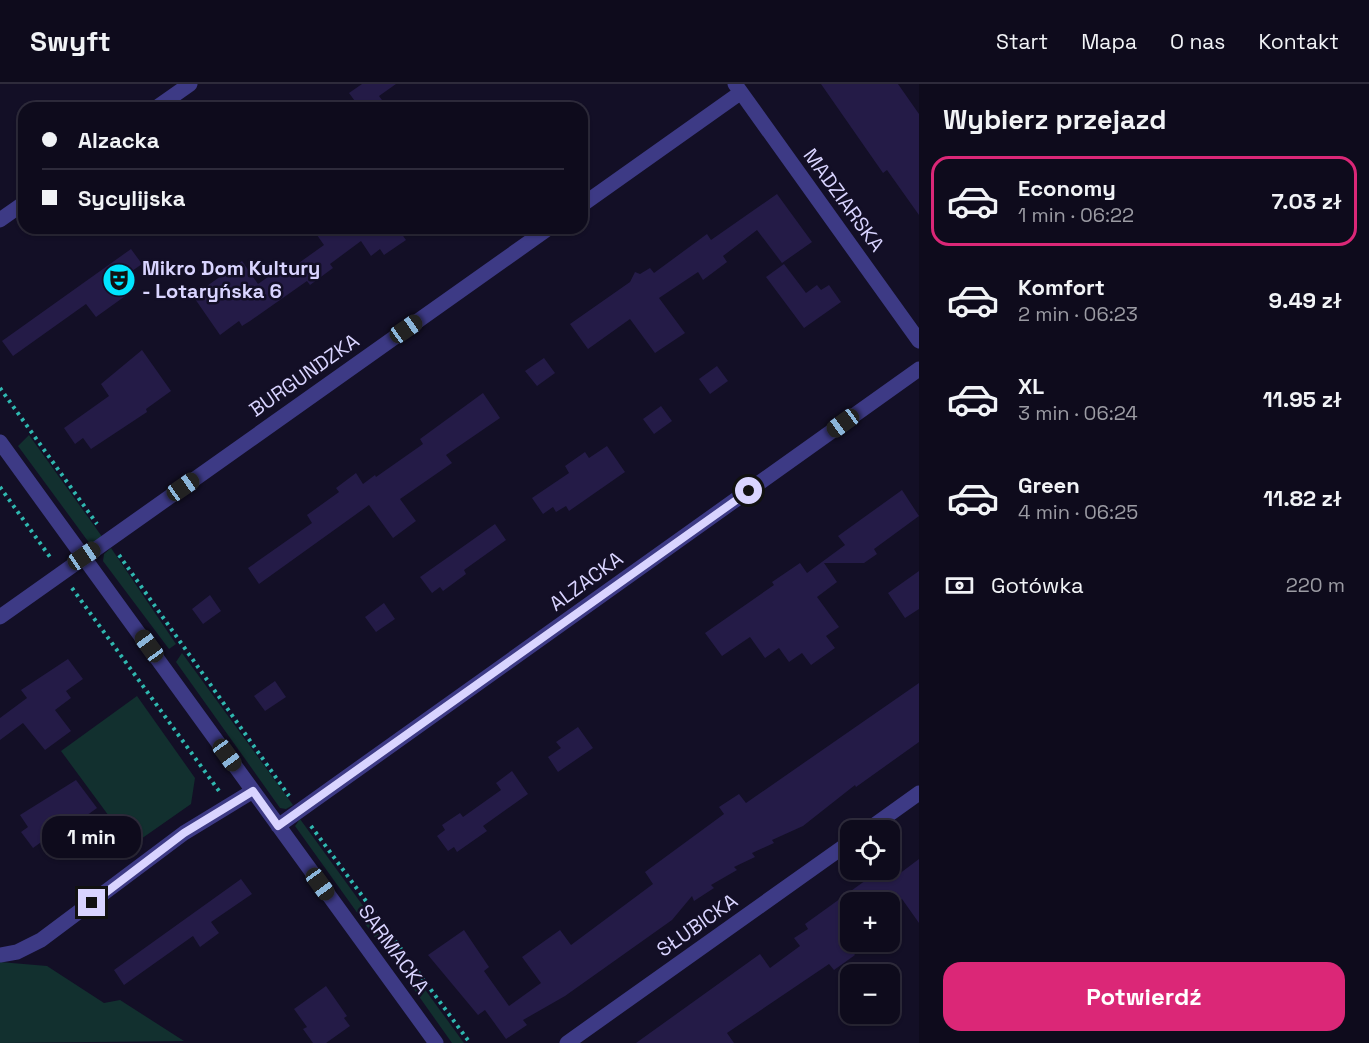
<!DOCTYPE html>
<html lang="pl">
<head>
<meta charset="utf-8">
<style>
  body { margin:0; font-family:"Space Grotesk",sans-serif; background:#1c1929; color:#f1f3f6; height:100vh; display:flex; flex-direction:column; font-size:22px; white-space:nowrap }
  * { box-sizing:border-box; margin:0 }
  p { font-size:20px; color:#9b9ba3 }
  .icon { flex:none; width:33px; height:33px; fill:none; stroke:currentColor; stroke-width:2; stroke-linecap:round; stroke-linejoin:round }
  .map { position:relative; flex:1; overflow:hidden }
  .details { display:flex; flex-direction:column; background:#0e0b1c; width:450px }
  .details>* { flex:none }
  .hud { position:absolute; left:18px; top:18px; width:570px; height:132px; border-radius:18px; box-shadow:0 2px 4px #0004,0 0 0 2px #2e2b3b; display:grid; align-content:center; height:132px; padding:0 24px; background:#0e0b1c }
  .tools { position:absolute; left:840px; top:736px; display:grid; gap:12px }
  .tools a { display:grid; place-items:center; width:60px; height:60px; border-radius:12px; background:#0e0b1c; box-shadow:0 2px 4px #0004,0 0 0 2px #2e2b3b; font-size:30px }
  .end { position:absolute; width:27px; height:27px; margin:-14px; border:8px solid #d9d4ff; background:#111; box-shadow:0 0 0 3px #111 }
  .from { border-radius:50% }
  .bubble { position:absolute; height:42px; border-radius:18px; background:#0e0b1c; box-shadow:0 2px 4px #0004,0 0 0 2px #2e2b3b; font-size:20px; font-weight:600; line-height:42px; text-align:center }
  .car { position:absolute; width:18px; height:36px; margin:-18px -9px; border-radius:8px; box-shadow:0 0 4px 2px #0007; background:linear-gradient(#222 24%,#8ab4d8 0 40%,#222 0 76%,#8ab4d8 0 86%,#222 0) }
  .hud b { display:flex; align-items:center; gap:21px; height:57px; font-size:22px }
  .hud b+b { border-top:2px solid #2e2b3b }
  .hud i { width:15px; height:15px; background:#f1f3f6 }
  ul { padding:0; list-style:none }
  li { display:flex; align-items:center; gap:18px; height:90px; margin:0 12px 9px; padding:0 12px; border:3px solid transparent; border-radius:18px }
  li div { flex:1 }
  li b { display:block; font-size:22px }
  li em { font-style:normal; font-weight:600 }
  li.current { border-color:#db2777 }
  li>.icon { width:54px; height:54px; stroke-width:1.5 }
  h2 { padding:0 24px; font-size:27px; line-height:72px }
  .pay { display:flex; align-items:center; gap:15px; height:66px; padding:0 24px; font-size:22px }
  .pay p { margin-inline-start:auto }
  .action { display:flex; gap:12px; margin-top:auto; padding:12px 24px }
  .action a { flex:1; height:69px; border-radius:18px; background:#db2777; color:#fff; font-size:24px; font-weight:600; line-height:69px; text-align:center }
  header { display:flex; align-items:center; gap:36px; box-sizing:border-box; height:84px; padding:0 30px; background:#0e0b1c; border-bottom:2px solid #2e2b3b }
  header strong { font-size:28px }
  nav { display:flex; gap:33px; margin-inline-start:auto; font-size:21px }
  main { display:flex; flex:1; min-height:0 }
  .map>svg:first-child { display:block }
  .green { fill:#12302f }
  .building { fill:#241b47 }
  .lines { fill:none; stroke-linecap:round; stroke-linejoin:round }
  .path { stroke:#2fb8b0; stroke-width:4; stroke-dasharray:3 4.5; stroke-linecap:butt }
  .street { stroke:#3d3a85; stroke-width:15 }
  .route { stroke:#d9d4ff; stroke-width:8 }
  .labels { text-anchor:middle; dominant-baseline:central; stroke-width:5; stroke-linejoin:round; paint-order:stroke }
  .street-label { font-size:20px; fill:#d9d4ff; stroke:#130f26 }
  .poi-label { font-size:20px; font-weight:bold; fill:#d9d4ff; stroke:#130f26; text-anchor:start }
</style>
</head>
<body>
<header>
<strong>Swyft</strong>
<nav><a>Start</a><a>Mapa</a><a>O nas</a><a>Kontakt</a></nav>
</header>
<main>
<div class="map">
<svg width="919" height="959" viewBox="0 0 919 959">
  <rect width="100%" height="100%" fill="#130f26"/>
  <path class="green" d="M29,351L103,454L90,460L18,362Z
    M111,464L176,560L169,565L103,477L104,470Z
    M182,569L293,721L286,725L280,724L176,578Z
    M137,612L195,694L191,720L131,762L61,667Z
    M300,735L385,852L381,855H376L295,742Z
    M0,878L47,882L104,919L120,916L184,957L0,959Z
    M418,896L464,959H452L413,904V901Z"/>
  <path class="building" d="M362,0H396L379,12L388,24H360L349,9Z
    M821,0H898L919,30V131L887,86L883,89Z
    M777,110L812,158L782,179L757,146L723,172L727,178L703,196L698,188L659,214L685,249L655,269L630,235L588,265L570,240L630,198L635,188L640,190L650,184L654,189L707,150L711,156Z
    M312,144H409L401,149L406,156L384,171L380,165L371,172L361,157L330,180L333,184L310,201L307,197L250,237L242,242L239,237L220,251L193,212L242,177L258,200L285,181L289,186L324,161Z
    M131,165L142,180L125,192L135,205L96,233L86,220L13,272L2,257Z
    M784,180L806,209L817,201L821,206L829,201L841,218L804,244L766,193Z
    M142,266L171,307L146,325L147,328L91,365L83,354L75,360L64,344L109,312L101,300Z
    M544,274L555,289L537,302L525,287Z
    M717,282L728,297L710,310L699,295Z
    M483,309L500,334L446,371L452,379L400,415L416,437L393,454L369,421L259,500L248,484L312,439L307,431L339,408L336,404L356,389L363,400L375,391L376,393L423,360L420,355Z
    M661,322L672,337L654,350L643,335Z
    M607,362L625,388L569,427L566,422L556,428L553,423L543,430L532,414L569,389L565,382L585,368L589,374Z
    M902,406L919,432L874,465L877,470L864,479H824L837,498L817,513L839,543L826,552L835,564L811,581L802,569L789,578L779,564L765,574L750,553L722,572L705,549L774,501L772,498L800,479L807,489L845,461L838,452Z
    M495,440L506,456L464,486L466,490L443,507L440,503L432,509L420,493Z
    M919,487V525L905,534L888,509Z
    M210,511L221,527L203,540L192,525Z
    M384,519L395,535L376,548L365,533Z
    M68,575L83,595L66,607L71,614L55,626L71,647L45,666L23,639L0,656V634L27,614L21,606Z
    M275,597L286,613L265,627L254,612Z
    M919,599V658L856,703L855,701L803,742L772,756L774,759L752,769L755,773L734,783L737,786L711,801L714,804L694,817L692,812L672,836L565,912L523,936L527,941L506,955L485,926L478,931L428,871L464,846L489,883L484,887L509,922L541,899L522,873L560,846L571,861L653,800L645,788L724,730L719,723L739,710L746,719Z
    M578,643L593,664L558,688L548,673L561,664L556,658Z
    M512,687L528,710L483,742L487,747L457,768L454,763L448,767L437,752L445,746L442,741L460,729L463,733L501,706L496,699Z
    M76,696L97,724L65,747L62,743L33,764L21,748L28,743L20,731Z
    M919,775V839L902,815L896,819H850V864L855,871L834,886L829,880L727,949L734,959H636L760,870L770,884L800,862L794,854L808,845L805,840L880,786H884L891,796Z
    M241,795L252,810L211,838L219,849L200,863L193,852L124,901L114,886Z
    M326,902L347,932L344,934L350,942L326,959H313L303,945L307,943L294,925Z"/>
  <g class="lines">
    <path class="path" d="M0,304L97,440
      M0,403L50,473
      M119,471L289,712
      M72,504L219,707
      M311,742L470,959"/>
    <path class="street" d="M735,0L919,257
      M156,24L190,0
      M582,121L740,9
      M0,136L24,119
      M0,358L436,959
      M0,533L549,144
      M278,742L919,285
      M866,747L919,709
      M0,871L17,868L41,856L184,749L253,707
      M567,959L850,758"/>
  </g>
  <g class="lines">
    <path class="route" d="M92,819L184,749L253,707L278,742L749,407"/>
  </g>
  <defs>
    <symbol id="theatre-disc" viewBox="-11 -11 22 22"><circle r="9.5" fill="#00e5ff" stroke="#130f26"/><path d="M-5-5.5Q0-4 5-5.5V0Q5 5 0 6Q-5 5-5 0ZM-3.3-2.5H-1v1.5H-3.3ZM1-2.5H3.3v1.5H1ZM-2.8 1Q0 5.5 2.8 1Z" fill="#111"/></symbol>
  </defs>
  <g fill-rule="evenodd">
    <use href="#theatre-disc" x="100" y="177" width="38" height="38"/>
  </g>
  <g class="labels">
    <g class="street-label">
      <text transform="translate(844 116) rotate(54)">MADZIARSKA</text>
      <text transform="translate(304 291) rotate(-35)">BURGUNDZKA</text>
      <text transform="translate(586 497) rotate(-36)">ALZACKA</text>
      <text transform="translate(697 841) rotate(-35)">SŁUBICKA</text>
      <text transform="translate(394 865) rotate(54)">SARMACKA</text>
    </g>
    <g class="poi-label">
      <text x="142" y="184">Mikro Dom Kultury<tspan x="142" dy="23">- Lotaryńska 6</tspan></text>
    </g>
  </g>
</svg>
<div class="tools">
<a><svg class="icon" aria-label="locate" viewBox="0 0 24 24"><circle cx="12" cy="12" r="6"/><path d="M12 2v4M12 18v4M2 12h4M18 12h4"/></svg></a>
<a>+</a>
<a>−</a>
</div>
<i class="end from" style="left:749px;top:407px"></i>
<i class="end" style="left:92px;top:819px"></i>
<div class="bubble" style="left:42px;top:732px;width:99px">1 min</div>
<i class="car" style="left:406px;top:245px;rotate:55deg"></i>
<i class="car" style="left:843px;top:339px;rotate:234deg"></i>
<i class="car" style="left:183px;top:403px;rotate:55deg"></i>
<i class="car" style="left:84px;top:472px;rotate:56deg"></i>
<i class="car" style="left:149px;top:562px;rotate:324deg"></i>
<i class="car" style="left:227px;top:671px;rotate:144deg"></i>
<i class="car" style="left:320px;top:800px;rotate:144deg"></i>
<div class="hud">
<b><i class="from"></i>Alzacka</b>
<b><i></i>Sycylijska</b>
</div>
</div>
<section class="details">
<h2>Wybierz przejazd</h2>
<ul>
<li class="current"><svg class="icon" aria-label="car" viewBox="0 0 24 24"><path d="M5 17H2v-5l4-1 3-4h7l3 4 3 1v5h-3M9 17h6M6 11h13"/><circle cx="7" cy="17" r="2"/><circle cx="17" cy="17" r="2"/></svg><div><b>Economy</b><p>1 min · 06:22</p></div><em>7.03 zł</em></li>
<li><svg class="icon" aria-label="car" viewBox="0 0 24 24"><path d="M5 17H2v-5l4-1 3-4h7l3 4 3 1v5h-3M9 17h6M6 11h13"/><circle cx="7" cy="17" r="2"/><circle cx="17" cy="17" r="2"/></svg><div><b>Komfort</b><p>2 min · 06:23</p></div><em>9.49 zł</em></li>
<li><svg class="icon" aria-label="car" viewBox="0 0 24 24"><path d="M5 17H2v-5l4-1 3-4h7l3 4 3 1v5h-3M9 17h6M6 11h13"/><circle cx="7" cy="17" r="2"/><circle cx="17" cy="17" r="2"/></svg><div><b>XL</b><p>3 min · 06:24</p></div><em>11.95 zł</em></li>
<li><svg class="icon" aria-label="car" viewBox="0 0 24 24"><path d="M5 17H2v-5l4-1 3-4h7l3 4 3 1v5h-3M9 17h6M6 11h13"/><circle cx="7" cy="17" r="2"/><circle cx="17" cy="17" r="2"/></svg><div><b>Green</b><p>4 min · 06:25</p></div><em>11.82 zł</em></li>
</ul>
<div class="pay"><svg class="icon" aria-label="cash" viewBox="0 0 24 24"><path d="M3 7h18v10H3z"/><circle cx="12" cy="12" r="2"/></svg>Gotówka<p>220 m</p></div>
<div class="action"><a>Potwierdź</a></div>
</section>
</main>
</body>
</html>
